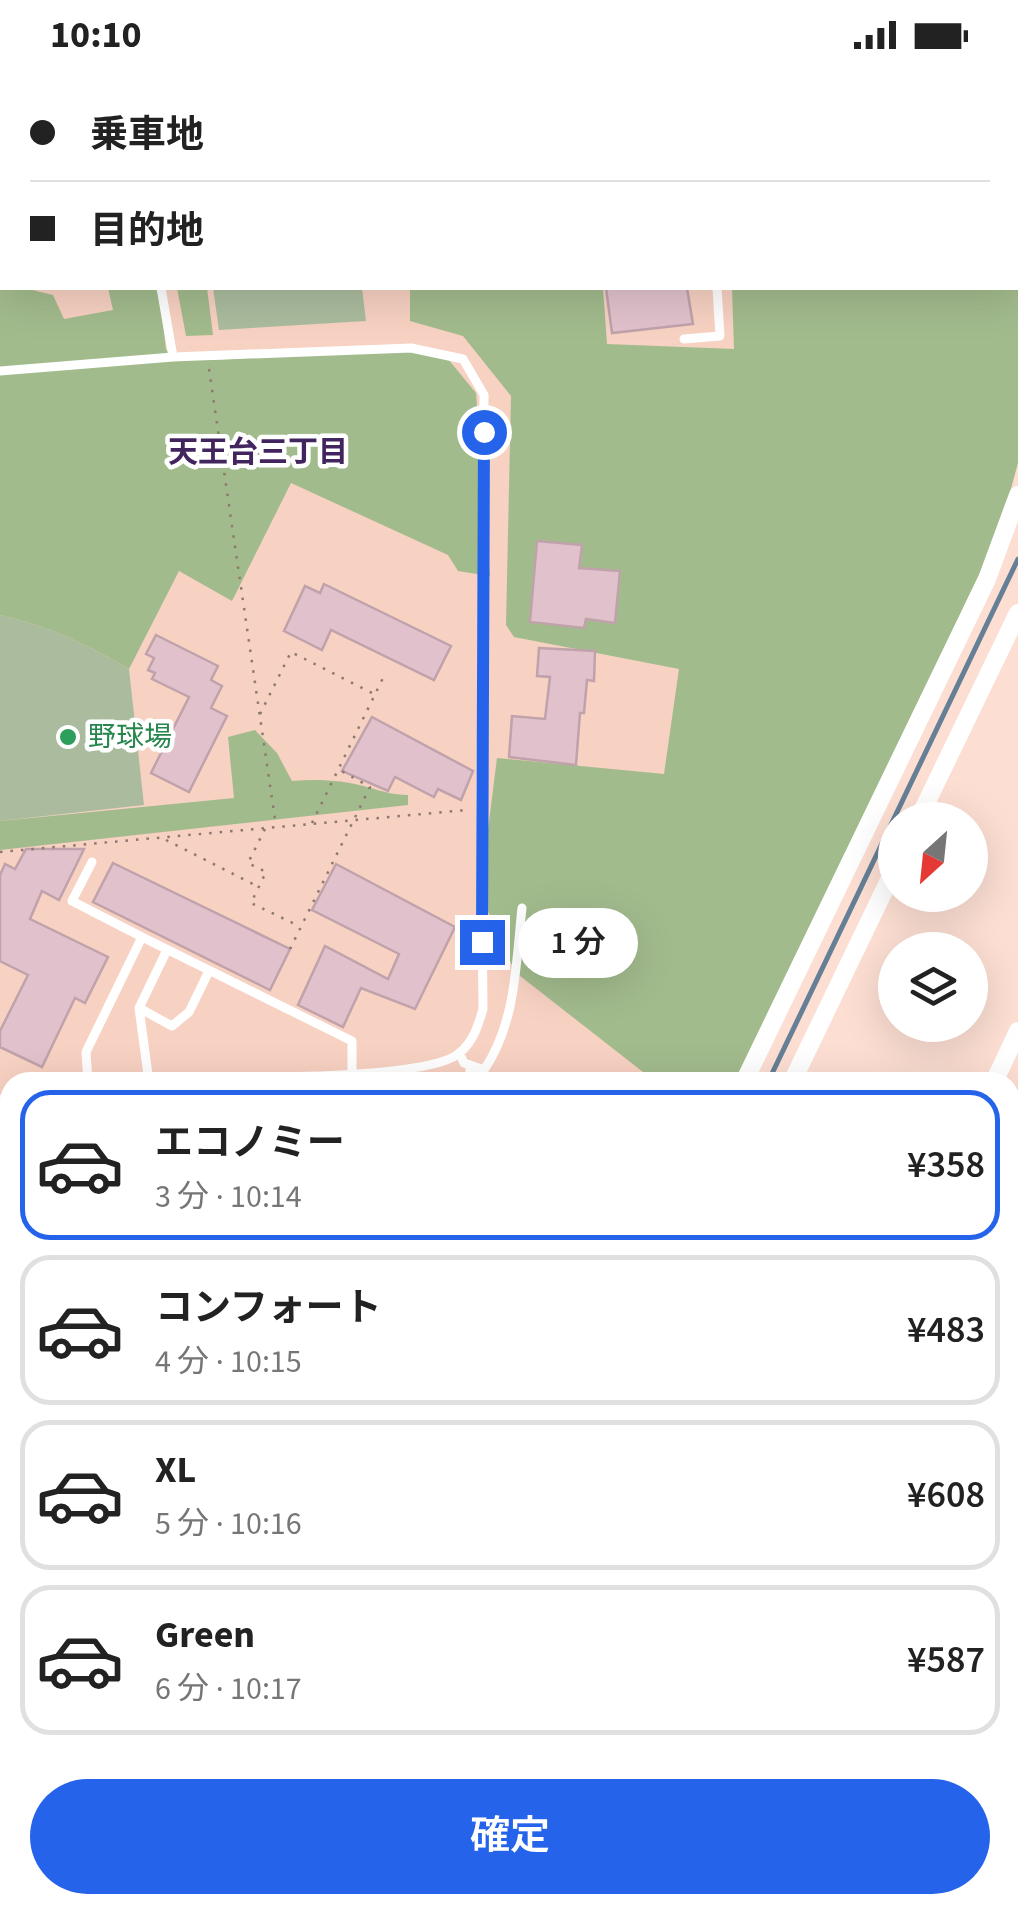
<!DOCTYPE html>
<html lang="ja">
<head>
<meta charset="utf-8">
<style>
  body { margin:0; font-family:"Source Sans 3","Noto Sans JP",sans-serif; background:#f6f6f6; color:#222; height:100vh; display:flex; flex-direction:column; font-size:38px; white-space:nowrap }
  * { box-sizing:border-box; margin:0 }
  p { font-size:32px; color:#767676 }
  .icon { flex:none; width:55px; height:55px; fill:none; stroke:currentColor; stroke-width:2; stroke-linecap:round; stroke-linejoin:round }
  .map { position:relative; flex:1; overflow:hidden }
  .side { position:absolute; left:0px; top:1002px; width:1020px; height:842px; display:flex; flex-direction:column; background:#fff; border-radius:30px 30px 0 0; box-shadow:0 10px 40px #0002 }
  .side>* { flex:none }
  .banner { position:absolute; left:0px; top:0px; width:1020px; height:220px; box-shadow:0 10px 40px #0002; display:grid; align-content:center; height:220px; padding:0 30px; background:#fff }
  .needle { width:65px; rotate:207deg }
  .fabs { position:absolute; left:878px; top:732px; display:grid; gap:20px }
  .fabs a { display:grid; place-items:center; width:110px; height:110px; border-radius:50%; background:#fff; box-shadow:0 10px 40px #0002; font-size:50px }
  .end { position:absolute; width:45px; height:45px; margin:-22px; border:12px solid #2563eb; background:#fff; box-shadow:0 0 0 5px #fff }
  .from { border-radius:50% }
  .bubble { position:absolute; height:70px; border-radius:35px; background:#fff; box-shadow:0 10px 40px #0002; font-size:32px; font-weight:600; line-height:70px; text-align:center }
  .banner b { display:flex; align-items:center; gap:35px; height:95px; font-size:38px }
  .banner b+b { border-top:2px solid #e0e0e0 }
  .banner i { width:25px; height:25px; background:#222 }
  ul { padding:18px 0 0; list-style:none }
  li { display:flex; align-items:center; gap:30px; height:150px; margin:0 20px 15px; padding:0 10px; border:5px solid #e0e0e0; border-radius:30px }
  li div { flex:1 }
  li b { display:block; font-size:38px }
  li em { font-style:normal; font-weight:600 }
  li.on { border-color:#2563eb }
  li>.icon { width:90px; height:90px; stroke-width:1.5 }
  .action { display:flex; gap:20px; margin-top:auto; padding:20px 30px }
  .action a { flex:1; height:115px; border-radius:60px; background:#2563eb; color:#fff; font-size:40px; font-weight:600; line-height:115px; text-align:center }
  .status { display:flex; justify-content:space-between; align-items:center; height:70px; padding:0 50px; background:#fff; direction:ltr }
  .status svg { height:28px; fill:currentColor }
  .map>svg:first-child { display:block }
  .built { fill:#f7d1c2; fill-rule:evenodd }
  .green { fill:#abbc9e }
  .forest { fill:#a2bb8d }
  .lines { fill:none; stroke-linecap:round; stroke-linejoin:round }
  .stream { stroke:#657f96; stroke-width:5 }
  .building { fill:#e1c2cc; stroke:#c0a2ab; stroke-width:2.5 }
  .path { stroke:#8c7970; stroke-width:2.5; stroke-dasharray:2.5 8; stroke-linecap:butt }
  .service { stroke:#fff; stroke-width:9 }
  .minor { stroke:#fff; stroke-width:18 }
  .tertiary { stroke:#fff; stroke-width:22 }
  .route { stroke:#2563eb; stroke-width:12 }
  .leisure-dot { fill:#2e9e5b; stroke:#fff; stroke-width:4 }
  .labels { text-anchor:middle; dominant-baseline:central; stroke-width:9; stroke-linejoin:round; paint-order:stroke }
  .leisure-label { font-size:28px; fill:#27864d; stroke:#fff; text-anchor:start }
  .neighbourhood-label { font-size:30px; font-weight:bold; fill:#42255e; stroke:#fff }
</style>
</head>
<body>
<div class="status"><b>10:10</b><svg viewBox="0 0 49 12"><path d="M0 12V9h3v3zM5 12V6h3v6zM10 12V3h3v9zM15 12V0h3v12zM26 1h20v11H26zM47 4h2v5h-2z"/></svg></div>
<div class="map">
<svg width="1018" height="1844" viewBox="0 0 1018 1844">
  <rect width="100%" height="100%" fill="#fcded2"/>
  <path class="built" d="M0,0H1018V393L737,1012H10V1126H0ZM2,2H1018V218H2Z
    M0,1150H10V1835H186L136,1844H0Z"/>
  <path class="green" d="M213,218H362L366,251L219,260Z
    M0,545C48,556 87,574 129,599L144,735L0,751Z"/>
  <path class="forest" d="M992,0H1018V393L999,463L737,1012H685L643,1002L515,902L480,823L497,688L664,704L679,599L514,567L506,555L511,326L463,266L410,251V218H603L607,274L734,279L732,218H1018V2H991Z
    M0,185L2,218H24L53,225L64,249L113,240L108,218H159L166,280L215,290L418,278L448,289L476,323L490,506L458,501L448,485L291,413L232,531L179,501L129,599C87,574 48,556 0,545Z
    M177,218H207L213,265L186,266Z
    M255,660L277,683L292,711C318,709 342,710 367,717C382,721 392,725 408,725V735L0,780V751L234,728L228,667Z
    M0,1745L2,1756L10,1755V1835L173,1837L136,1844H0Z"/>
  <g class="lines">
    <path class="stream" d="M768,1012L1018,489"/>
  </g>
  <path class="building" d="M606,218H687L693,254L612,263Z
    M537,471L582,475L579,498L620,501L615,553L586,549L584,558L530,552Z
    M324,514L451,576L434,610L331,560L322,580L284,561L305,516L320,523Z
    M156,565L218,596L211,610L222,616L211,638L227,646L189,722L151,703L189,627L152,609L155,603L148,600L154,588L146,584Z
    M539,578L595,581L594,611L587,610L584,643H580L576,695L509,687L512,646L545,649L550,607L537,606Z
    M372,647L473,701L461,730L438,719L434,727L395,707L388,721L342,701Z
    M26,779H84L59,830L42,821L30,849L108,887L85,933L75,928L42,997L0,977V961L28,905L0,891V805L5,794L15,799Z
    M113,793L290,879L270,920L93,832Z
    M336,794L455,857L415,939L361,918L343,957L298,935L325,876L388,909L399,884L312,840Z"/>
  <g class="lines">
    <path class="path" d="M209,299L276,756
      M260,644L291,582L374,624
      M312,753L384,606
      M265,759L248,793L266,802L251,833L299,856
      M166,770L257,816
      M0,782L467,740
      M290,879L370,717L338,699
      M497,1004L519,1012"/>
    <path class="service" d="M124,0L125,2
      M848,0V2
      M744,2L770,0
      M0,136L2,140
      M161,218L173,287
      M684,269L720,266L717,218
      M0,301L173,287L411,278L463,289L484,325L481,726L483,939C478,956 473,973 458,984C423,1011 230,1007 177,1008L168,1012
      M92,792L72,831L142,867
      M139,938L172,956L189,942L209,901
      M460,984L464,993L484,1000C516,953 516,893 522,838
      M470,995V1012
      M88,1012L86,982L142,867L352,971V1012
      M149,1012L139,938L167,880
      M0,1029L10,1028"/>
    <path class="minor" d="M918,750L1018,543
      M744,1012L987,509L1018,425
      M792,1012L895,798
      M994,1012L1018,961
      M1010,1320H1018"/>
    <path class="tertiary" d="M1010,1105L1018,1106
      M0,1137H10
      M1010,1808H1018
      M211,1844L261,1835
      M566,1844V1835"/>
  </g>
  <g class="lines">
    <path class="route" d="M482,872L484,362"/>
  </g>
  <circle class="leisure-dot" cx="68" cy="667" r="10"/>
  <g class="labels">
    <g class="leisure-label">
      <text x="88" y="667">野球場</text>
    </g>
    <g class="neighbourhood-label">
      <text x="258" y="382">天王台三丁目</text>
    </g>
  </g>
</svg>
<div class="fabs">
<a><svg class="needle" viewBox="-14 -14 28 28"><path d="M0-13l5 13h-10z" fill="#e53935"/><path d="M0 13l5-13h-10z" fill="#767676"/></svg></a>
<a><svg class="icon" aria-label="layers" viewBox="0 0 24 24"><path d="M12 4l9 5-9 5-9-5zM3 14l9 5 9-5"/></svg></a>
</div>
<i class="end from" style="left:484px;top:362px"></i>
<i class="end" style="left:482px;top:872px"></i>
<div class="bubble" style="left:518px;top:838px;width:120px">1 分</div>
<div class="banner">
<b><i class="from"></i>乗車地</b>
<b><i></i>目的地</b>
</div>
<section class="side">
<ul>
<li class="on"><svg class="icon" aria-label="car" viewBox="0 0 24 24"><path d="M5 17H2v-5l4-1 3-4h7l3 4 3 1v5h-3M9 17h6M6 11h13"/><circle cx="7" cy="17" r="2"/><circle cx="17" cy="17" r="2"/></svg><div><b>エコノミー</b><p>3 分 · 10:14</p></div><em>¥358</em></li>
<li><svg class="icon" aria-label="car" viewBox="0 0 24 24"><path d="M5 17H2v-5l4-1 3-4h7l3 4 3 1v5h-3M9 17h6M6 11h13"/><circle cx="7" cy="17" r="2"/><circle cx="17" cy="17" r="2"/></svg><div><b>コンフォート</b><p>4 分 · 10:15</p></div><em>¥483</em></li>
<li><svg class="icon" aria-label="car" viewBox="0 0 24 24"><path d="M5 17H2v-5l4-1 3-4h7l3 4 3 1v5h-3M9 17h6M6 11h13"/><circle cx="7" cy="17" r="2"/><circle cx="17" cy="17" r="2"/></svg><div><b>XL</b><p>5 分 · 10:16</p></div><em>¥608</em></li>
<li><svg class="icon" aria-label="car" viewBox="0 0 24 24"><path d="M5 17H2v-5l4-1 3-4h7l3 4 3 1v5h-3M9 17h6M6 11h13"/><circle cx="7" cy="17" r="2"/><circle cx="17" cy="17" r="2"/></svg><div><b>Green</b><p>6 分 · 10:17</p></div><em>¥587</em></li>
</ul>
<div class="action"><a>確定</a></div>
</section>
</div>
</body>
</html>
